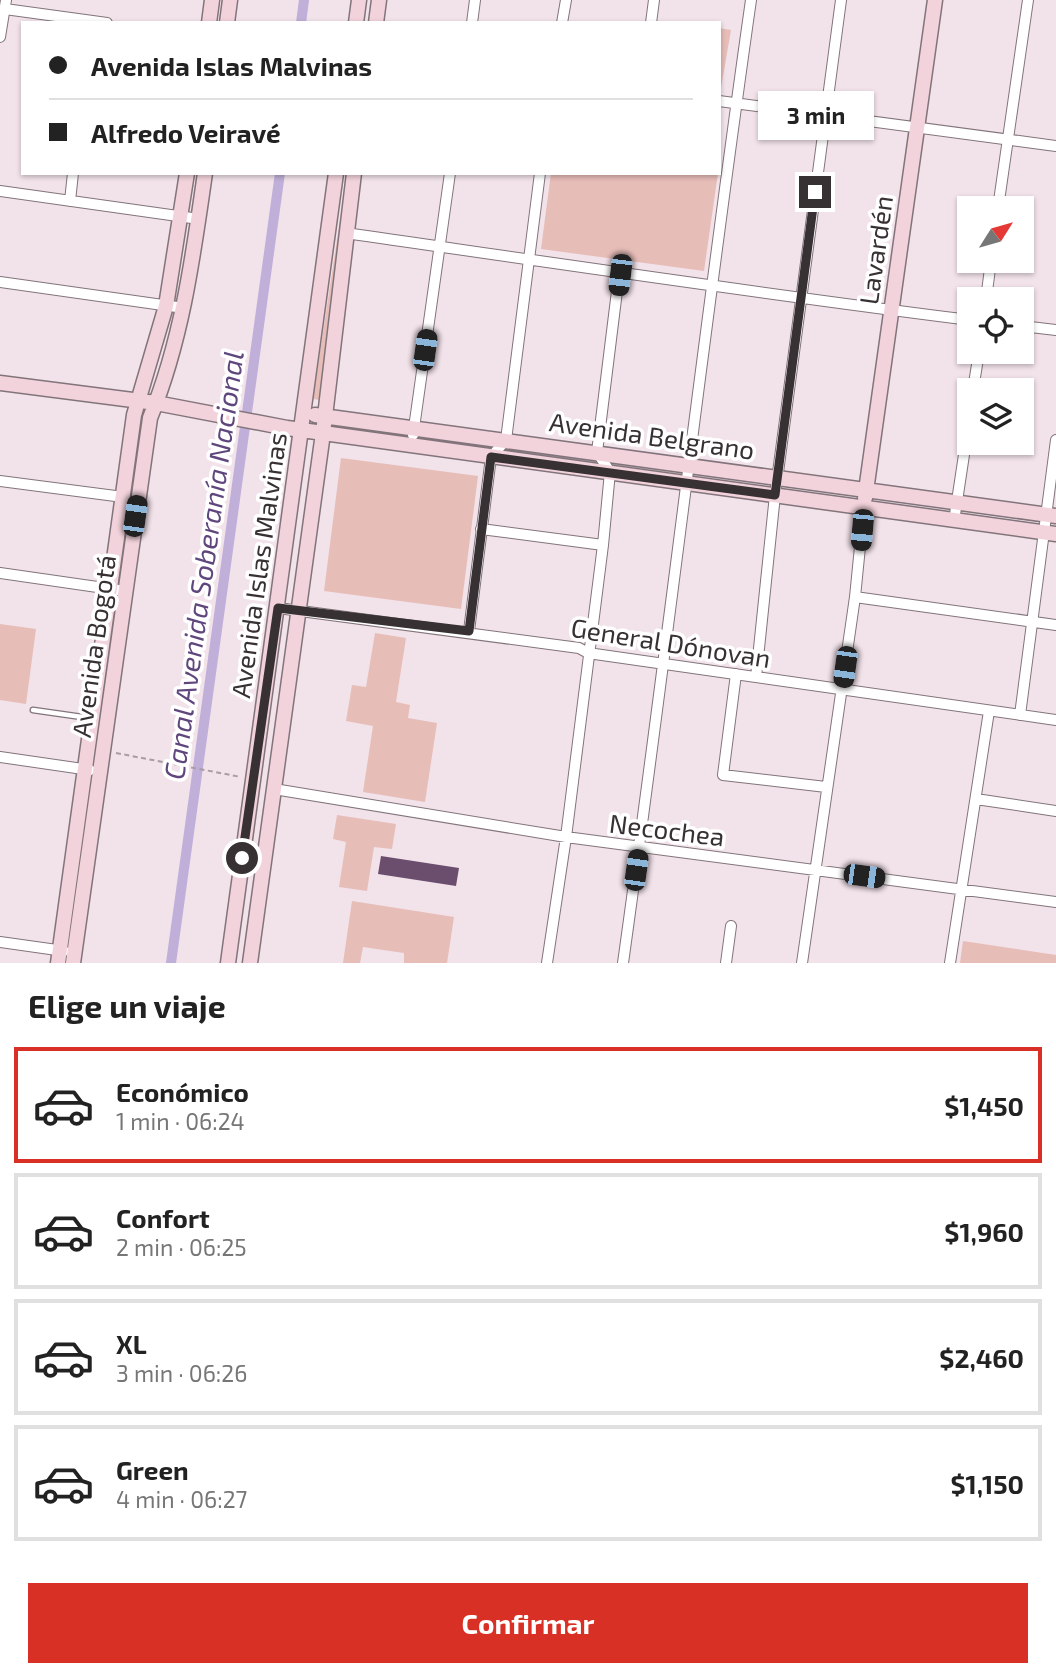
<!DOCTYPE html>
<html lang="es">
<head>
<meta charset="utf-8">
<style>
  body { margin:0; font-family:"Exo 2",sans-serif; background:#f6f6f6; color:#222; height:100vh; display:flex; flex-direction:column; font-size:26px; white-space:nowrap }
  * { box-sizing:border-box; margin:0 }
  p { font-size:23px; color:#767676 }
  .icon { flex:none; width:38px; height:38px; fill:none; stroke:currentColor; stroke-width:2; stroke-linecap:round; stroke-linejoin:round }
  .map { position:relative; height:963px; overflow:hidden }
  .drawer { display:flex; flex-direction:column; background:#fff; flex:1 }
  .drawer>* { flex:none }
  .banner { position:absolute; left:21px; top:21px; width:700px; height:154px; border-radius:0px; box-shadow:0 2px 5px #0004; display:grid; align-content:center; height:154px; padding:0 28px; background:#fff }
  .needle { width:46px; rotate:53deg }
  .controls { position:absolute; left:957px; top:196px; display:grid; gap:14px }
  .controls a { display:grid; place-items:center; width:77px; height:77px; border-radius:0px; background:#fff; box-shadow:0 2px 5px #0004; font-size:35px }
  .end { position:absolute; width:32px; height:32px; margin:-16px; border:9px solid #373134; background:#fff; box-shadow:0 0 0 4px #fff }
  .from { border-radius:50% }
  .bubble { position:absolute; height:49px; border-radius:0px; background:#fff; box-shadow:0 2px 5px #0004; font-size:23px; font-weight:700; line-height:49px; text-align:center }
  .car { position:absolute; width:21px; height:42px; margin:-21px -10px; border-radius:9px; box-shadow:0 0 5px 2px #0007; background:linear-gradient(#222 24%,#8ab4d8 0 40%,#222 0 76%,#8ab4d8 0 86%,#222 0) }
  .banner b { display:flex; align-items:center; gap:24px; height:66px; font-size:26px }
  .banner b+b { border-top:2px solid #e0e0e0 }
  .banner i { width:18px; height:18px; background:#222 }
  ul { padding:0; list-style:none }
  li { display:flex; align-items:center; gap:21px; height:116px; margin:0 14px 10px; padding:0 14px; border:4px solid #e0e0e0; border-radius:0px }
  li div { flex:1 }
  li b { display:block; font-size:26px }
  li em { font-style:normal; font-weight:700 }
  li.current { border-color:#d93025 }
  li>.icon { width:63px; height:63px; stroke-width:1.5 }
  h2 { padding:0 28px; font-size:32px; line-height:84px }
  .primary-button { display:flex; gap:14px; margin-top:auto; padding:14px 28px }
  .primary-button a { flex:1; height:80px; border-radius:0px; background:#d93025; color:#fff; font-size:28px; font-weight:700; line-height:80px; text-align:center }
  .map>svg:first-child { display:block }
  .green { fill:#e7bdb8 }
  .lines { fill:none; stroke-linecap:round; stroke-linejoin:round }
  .canal { stroke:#c0afd9; stroke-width:10 }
  .building { fill:#6b4e6e }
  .lane-casing { stroke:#82747b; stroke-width:7 }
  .street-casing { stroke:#82747b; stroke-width:12 }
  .secondary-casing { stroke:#82747b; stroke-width:17 }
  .path { stroke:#a99ca3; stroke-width:2; stroke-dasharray:5 3.5; stroke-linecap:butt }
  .lane { stroke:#fff; stroke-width:4.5 }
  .street { stroke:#fff; stroke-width:10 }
  .secondary { stroke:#f2d2db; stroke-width:14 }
  .route { stroke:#373134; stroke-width:9 }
  .labels { text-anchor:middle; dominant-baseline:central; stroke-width:7; stroke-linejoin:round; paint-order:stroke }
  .street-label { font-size:26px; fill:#373134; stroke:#fff }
  .water-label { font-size:28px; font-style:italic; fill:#5f467d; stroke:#fff }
</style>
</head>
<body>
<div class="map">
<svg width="1056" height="963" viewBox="0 0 1056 963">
  <rect width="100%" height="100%" fill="#f2e2ea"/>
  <path class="green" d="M719,28L731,30L721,88H719Z
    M347,173L321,400L313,399Z
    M551,173H718L704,271L541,249Z
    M138,424L145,425L122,575H117Z
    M341,458L478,476L461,609L324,591Z
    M0,624L36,629L26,704L0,700Z
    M375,633L406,638L396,702L410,705L408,718L437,723L425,802L363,792L373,726L346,721L352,685L366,687Z
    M337,815L396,824L392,849L374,847L367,891L339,887L346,842L333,839Z
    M352,901L454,917L447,963H404V953L363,947L360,963H343Z
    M963,941L1056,955V963H960Z"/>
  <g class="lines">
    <path class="canal" d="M301,23L304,0
      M171,963L280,173"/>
  </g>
  <path class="building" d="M381,856L459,868L456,886L378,874Z"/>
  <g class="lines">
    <defs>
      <path id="lane" d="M33,710L89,718"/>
      <path id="street" d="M0,13L5,9L107,23
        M472,23L475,0
        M562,23L566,0
        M651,23L654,0
        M0,37L6,0
        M719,101L1056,146
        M0,191L199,219
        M70,201L73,173
        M998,208L1028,0
        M346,233C554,263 761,294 970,320
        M0,282L184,308
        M986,299L991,261
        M1022,326L1056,330
        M973,390L979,352
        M413,435L450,173
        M0,481L123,497
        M954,521L970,415
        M481,529L603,545
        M0,573L125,591
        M855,597L1056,625
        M278,608L579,648L588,653L1056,720
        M469,631L491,457L506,440L540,173
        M736,674L723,775L826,787
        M756,677L775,495L841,0
        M1020,715L1056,440
        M0,757L90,770
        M274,789L566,837L1056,902
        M976,799L1056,811
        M0,942L64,951
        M547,963L566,837L603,545L610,472L597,452L619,275
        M623,963C668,642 705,321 751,0
        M726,963L731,926
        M802,963L855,597L864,507
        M950,963L989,711"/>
      <path id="secondary" d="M209,23L212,0
        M227,23L230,0
        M356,23L359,0
        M376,23L379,0
        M0,383L156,403L287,428L1056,534
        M315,415L1056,516
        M865,498L935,0
        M58,963L134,415L166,306L187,173
        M73,963L150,418C182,340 193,257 205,173
        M228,963L336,173
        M250,963L323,433L354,173"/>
    </defs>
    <use href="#lane" class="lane-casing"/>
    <use href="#street" class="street-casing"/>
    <use href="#secondary" class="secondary-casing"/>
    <path class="path" d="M116,753L241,777"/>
    <use href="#lane" class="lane"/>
    <use href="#street" class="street"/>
    <use href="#secondary" class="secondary"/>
  </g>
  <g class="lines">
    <path class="route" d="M242,858L278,608L469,631L491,457L775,495L815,192"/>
  </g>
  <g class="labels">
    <g class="street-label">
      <text transform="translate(875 250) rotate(-82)">Lavardén</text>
      <text transform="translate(652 435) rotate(8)">Avenida Belgrano</text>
      <text transform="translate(258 565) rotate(-82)">Avenida Islas Malvinas</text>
      <text transform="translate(671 642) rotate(9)">General Dónovan</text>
      <text transform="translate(93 646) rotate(-82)">Avenida Bogotá</text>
      <text transform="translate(667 829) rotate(7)">Necochea</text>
    </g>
    <g class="water-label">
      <text transform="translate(203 565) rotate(-82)">Canal Avenida Soberanía Nacional</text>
    </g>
  </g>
</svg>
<div class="controls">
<a><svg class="needle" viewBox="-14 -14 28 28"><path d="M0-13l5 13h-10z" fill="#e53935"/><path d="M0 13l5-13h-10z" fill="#767676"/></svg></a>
<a><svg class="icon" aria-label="locate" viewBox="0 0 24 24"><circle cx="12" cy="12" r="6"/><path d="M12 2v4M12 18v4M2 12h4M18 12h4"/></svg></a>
<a><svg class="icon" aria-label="layers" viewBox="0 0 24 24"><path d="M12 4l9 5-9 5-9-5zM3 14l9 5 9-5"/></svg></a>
</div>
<i class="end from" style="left:242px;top:858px"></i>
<i class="end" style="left:815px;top:192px"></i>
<div class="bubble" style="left:758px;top:91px;width:116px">3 min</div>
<i class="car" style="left:620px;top:275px;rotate:187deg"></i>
<i class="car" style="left:425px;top:350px;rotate:8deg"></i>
<i class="car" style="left:135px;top:516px;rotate:8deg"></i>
<i class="car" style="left:862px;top:530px;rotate:185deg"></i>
<i class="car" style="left:845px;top:667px;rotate:188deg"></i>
<i class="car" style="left:636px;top:870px;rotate:8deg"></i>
<i class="car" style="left:864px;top:876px;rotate:98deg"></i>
<div class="banner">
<b><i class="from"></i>Avenida Islas Malvinas</b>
<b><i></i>Alfredo Veiravé</b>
</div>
</div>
<section class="drawer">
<h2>Elige un viaje</h2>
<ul>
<li class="current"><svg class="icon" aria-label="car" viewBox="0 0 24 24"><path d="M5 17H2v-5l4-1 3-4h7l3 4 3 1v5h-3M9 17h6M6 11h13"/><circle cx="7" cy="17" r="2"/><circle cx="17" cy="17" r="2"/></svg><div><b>Económico</b><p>1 min · 06:24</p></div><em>$1,450</em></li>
<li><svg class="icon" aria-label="car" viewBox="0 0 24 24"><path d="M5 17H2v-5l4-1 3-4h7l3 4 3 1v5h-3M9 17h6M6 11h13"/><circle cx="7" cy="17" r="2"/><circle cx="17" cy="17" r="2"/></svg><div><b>Confort</b><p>2 min · 06:25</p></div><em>$1,960</em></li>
<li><svg class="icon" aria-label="car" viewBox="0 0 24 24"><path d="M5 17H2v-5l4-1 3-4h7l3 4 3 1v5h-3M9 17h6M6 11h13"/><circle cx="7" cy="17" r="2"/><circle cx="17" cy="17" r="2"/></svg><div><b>XL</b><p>3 min · 06:26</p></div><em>$2,460</em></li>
<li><svg class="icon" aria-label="car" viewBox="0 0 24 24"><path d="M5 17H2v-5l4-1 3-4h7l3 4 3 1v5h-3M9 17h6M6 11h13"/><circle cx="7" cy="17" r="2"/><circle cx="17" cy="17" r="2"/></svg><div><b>Green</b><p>4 min · 06:27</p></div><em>$1,150</em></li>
</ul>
<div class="primary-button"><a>Confirmar</a></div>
</section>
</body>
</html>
